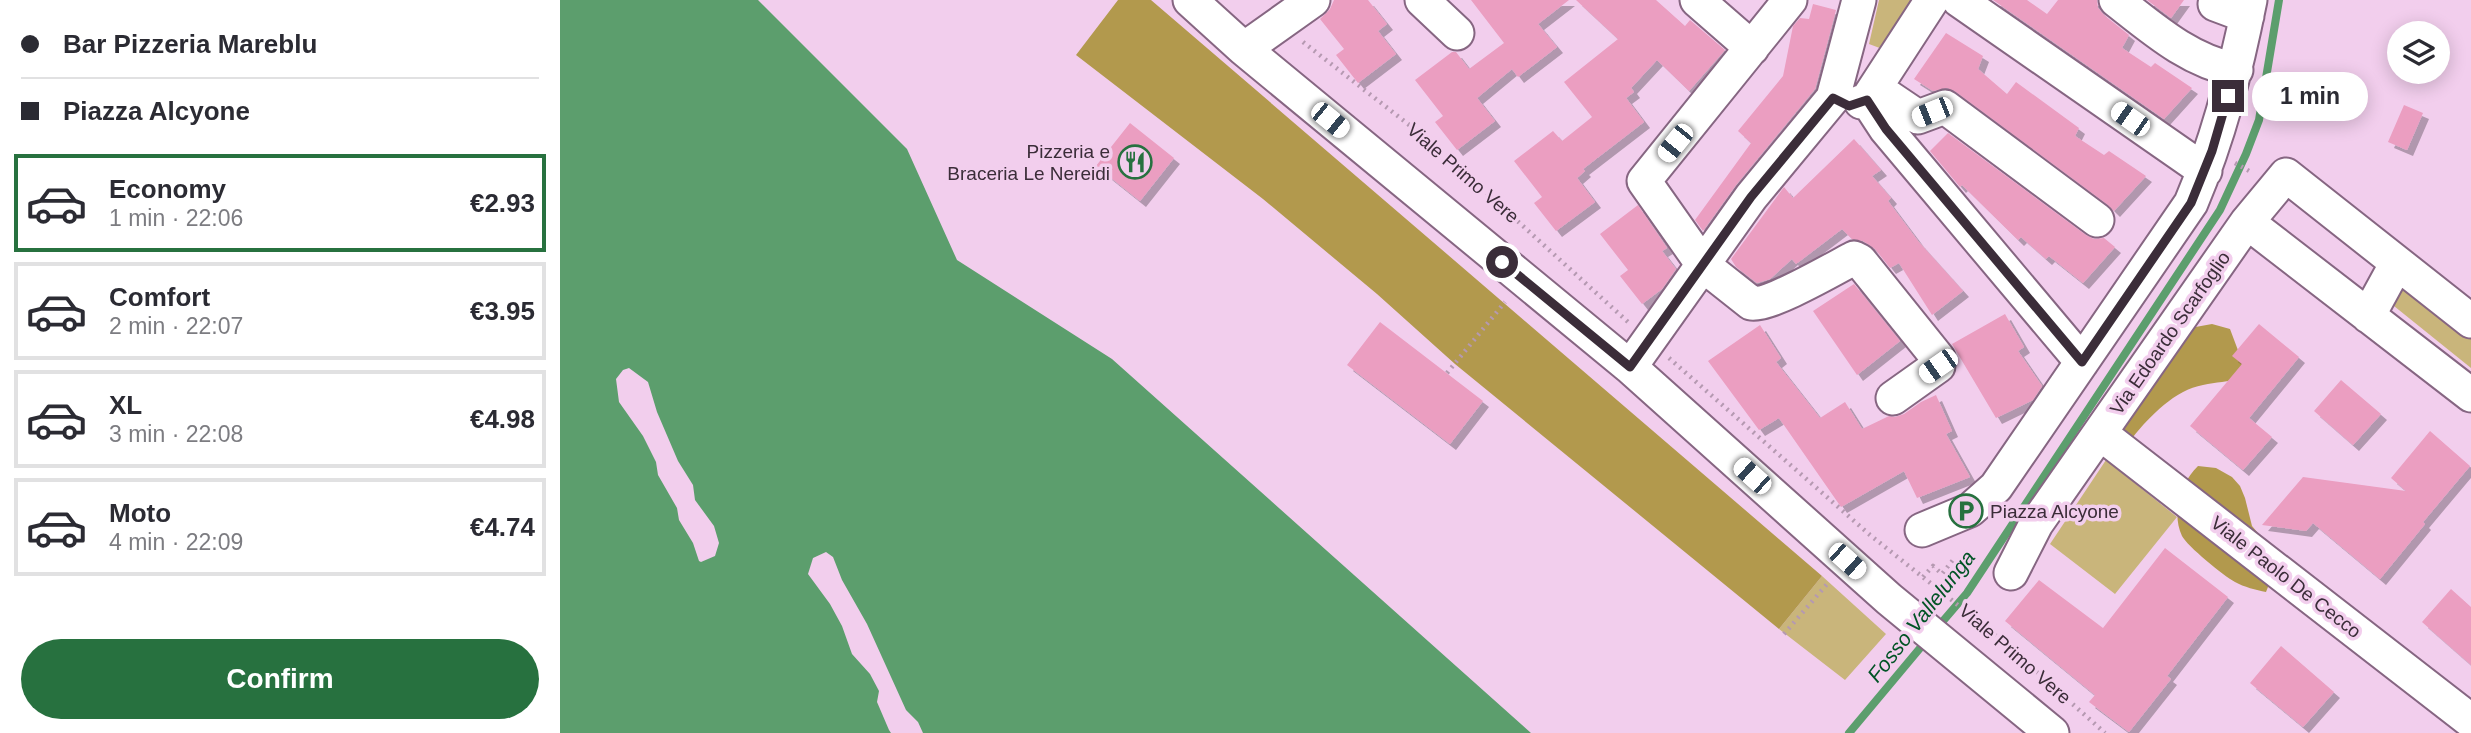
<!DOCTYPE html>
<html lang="en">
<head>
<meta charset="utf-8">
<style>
  body { margin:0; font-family:Helvetica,sans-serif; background:#f2f2f3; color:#2b2b33; height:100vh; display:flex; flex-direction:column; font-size:26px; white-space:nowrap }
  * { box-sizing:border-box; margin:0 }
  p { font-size:23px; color:#7c7c81 }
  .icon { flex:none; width:38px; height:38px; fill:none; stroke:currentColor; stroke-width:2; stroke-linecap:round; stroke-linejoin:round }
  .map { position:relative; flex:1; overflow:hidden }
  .drawer { display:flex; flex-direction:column; background:#fff; width:560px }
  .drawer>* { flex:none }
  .hud { display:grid; align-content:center; height:154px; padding:0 21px; background:#fff }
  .controls { position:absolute; left:1827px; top:21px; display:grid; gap:14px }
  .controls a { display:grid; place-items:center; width:63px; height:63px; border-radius:50%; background:#fff; box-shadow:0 4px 18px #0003; font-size:35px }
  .end { position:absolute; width:32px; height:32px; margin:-16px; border:9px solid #3b2d39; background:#fff; box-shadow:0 0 0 4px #fff }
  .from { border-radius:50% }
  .bubble { position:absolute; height:49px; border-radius:24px; background:#fff; box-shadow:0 4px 18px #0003; font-size:23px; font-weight:600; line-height:49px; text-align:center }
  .car { position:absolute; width:21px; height:42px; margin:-21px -10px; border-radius:9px; box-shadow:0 0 5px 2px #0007; background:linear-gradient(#fff 24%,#345 0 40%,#fff 0 76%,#345 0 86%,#fff 0) }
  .hud b { display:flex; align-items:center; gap:24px; height:66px; font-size:26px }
  .hud b+b { border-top:2px solid #e1e1e2 }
  .hud i { width:18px; height:18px; background:#2b2b33 }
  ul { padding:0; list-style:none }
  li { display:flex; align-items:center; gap:21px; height:98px; margin:0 14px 10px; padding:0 7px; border:4px solid #e1e1e2; border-radius:0px }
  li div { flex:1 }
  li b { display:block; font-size:26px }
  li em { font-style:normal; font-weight:600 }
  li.active { border-color:#27713f }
  li>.icon { width:63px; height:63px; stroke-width:1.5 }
  .cta { display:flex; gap:14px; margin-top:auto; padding:14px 21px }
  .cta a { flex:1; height:80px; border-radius:42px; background:#27713f; color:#fff; font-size:28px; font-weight:600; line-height:80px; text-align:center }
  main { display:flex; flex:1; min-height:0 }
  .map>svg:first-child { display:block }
  .green { fill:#c9b57b }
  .forest { fill:#b2994d }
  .water { fill:#5c9e6d }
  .pier { fill:#f2ceed }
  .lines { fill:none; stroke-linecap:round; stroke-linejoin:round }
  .stream { stroke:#5c9e6d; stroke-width:8 }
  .building { fill:#eb9ec1; filter:url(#shadow) }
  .minor-casing { stroke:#866682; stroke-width:37 }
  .path { stroke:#b599b1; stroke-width:4.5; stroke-dasharray:2 5; stroke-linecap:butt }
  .minor { stroke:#fff; stroke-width:33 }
  .route { stroke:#3b2d39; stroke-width:9 }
  .labels { text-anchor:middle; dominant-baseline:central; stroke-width:7; stroke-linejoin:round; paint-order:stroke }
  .poi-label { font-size:19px; fill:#3b2d39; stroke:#f2ceed; text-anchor:end }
  .street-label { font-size:19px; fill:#3b2d39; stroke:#f2ceed }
  .water-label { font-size:21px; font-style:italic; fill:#005325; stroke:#f2ceed }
</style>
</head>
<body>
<main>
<section class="drawer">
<div class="hud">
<b><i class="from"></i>Bar Pizzeria Mareblu</b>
<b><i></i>Piazza Alcyone</b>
</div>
<ul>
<li class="active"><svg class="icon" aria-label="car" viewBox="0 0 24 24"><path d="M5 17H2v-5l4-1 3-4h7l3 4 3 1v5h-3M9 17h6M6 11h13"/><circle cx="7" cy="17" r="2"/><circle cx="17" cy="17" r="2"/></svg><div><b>Economy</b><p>1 min · 22:06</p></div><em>€2.93</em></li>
<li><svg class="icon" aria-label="car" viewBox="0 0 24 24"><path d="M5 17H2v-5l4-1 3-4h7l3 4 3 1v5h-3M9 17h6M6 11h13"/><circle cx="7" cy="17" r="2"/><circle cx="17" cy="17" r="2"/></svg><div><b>Comfort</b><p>2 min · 22:07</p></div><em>€3.95</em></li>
<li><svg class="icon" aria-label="car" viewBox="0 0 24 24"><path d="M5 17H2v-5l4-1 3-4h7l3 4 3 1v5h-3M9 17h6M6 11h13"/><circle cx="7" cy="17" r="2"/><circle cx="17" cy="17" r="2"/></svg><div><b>XL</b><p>3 min · 22:08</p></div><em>€4.98</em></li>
<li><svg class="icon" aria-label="car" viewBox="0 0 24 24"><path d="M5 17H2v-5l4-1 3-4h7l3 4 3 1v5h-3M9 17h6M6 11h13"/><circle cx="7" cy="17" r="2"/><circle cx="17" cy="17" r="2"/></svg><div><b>Moto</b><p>4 min · 22:09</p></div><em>€4.74</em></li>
</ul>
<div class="cta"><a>Confirm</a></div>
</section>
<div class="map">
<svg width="1911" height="733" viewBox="0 0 1911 733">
  <defs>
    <filter id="shadow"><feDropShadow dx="6" dy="6" stdDeviation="0" flood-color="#0004"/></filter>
  </defs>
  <rect width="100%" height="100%" fill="#f2ceed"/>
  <path class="green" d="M1319,0H1355L1325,50L1309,44Z
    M1845,274L1911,326V368L1834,306Z
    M1546,460L1617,517L1555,594L1490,544Z
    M1262,576L1326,634L1285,680L1219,629Z"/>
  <path class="forest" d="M558,0H591L1262,576L1219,629L895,364L817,294L703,199L516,55Z
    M1652,324L1670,329L1682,361L1681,378C1668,382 1656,382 1643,385C1615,390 1590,416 1573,437L1551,427L1630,328Z
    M1638,466L1656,468L1672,477L1680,486L1685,498L1692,526L1713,551V574L1706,592C1696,590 1684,587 1675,582C1664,576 1627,546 1622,536C1611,513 1621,482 1638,466Z"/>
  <path class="water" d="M0,0H198L347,149L397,260L552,359L971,733H0Z"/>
  <path class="pier" d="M69,368L88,382L97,412L118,461L133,485L135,500L154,526L159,543L155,556L141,562L139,561L133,543L119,520L117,508L98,475L96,462L83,436L59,402L56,379L63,370Z
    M266,552L273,557L282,580L307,624L346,710L358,722L363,733H331L329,730L317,702L319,691L310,674L292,654L282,626L270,604L248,574L253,558Z"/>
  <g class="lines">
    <path class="stream" d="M1377,628L1407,593L1660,210L1686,154L1699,120L1719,0
      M1289,733L1366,641"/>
  </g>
  <path class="building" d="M774,0H808L827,24L818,31L836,54L798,83L776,55L784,49L760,19L770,9Z
    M911,0H1009L978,24L997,47L958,77L952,69L917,98L935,121L897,150L875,122L883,116L855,80L892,52H896L909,69L944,43Z
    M1016,0H1096L1125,26L1130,20L1165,50L1129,91L1097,60L1071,88L1074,92L1066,98L1084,122L1023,169L1025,171L1017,178L1035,202L996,231L974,203L982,197L954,161L993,131L1002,141L1032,117L1004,82L1058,39Z
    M1433,0H1467L1487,14L1498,0H1537L1538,8L1544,15L1569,35L1562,48L1591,67L1595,63L1632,88L1604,119Z
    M1587,0H1624L1611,18Z
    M1253,4L1276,10L1255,89L1176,185L1143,231L1135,220L1191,143L1178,131L1223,76L1233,26L1240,18L1249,19Z
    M1386,33L1423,56L1418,69L1447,94L1456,82L1519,128L1515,136L1544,155L1549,151L1586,176L1554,211L1548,205L1396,92L1387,88L1373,91L1354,79Z
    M1844,105L1863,113L1847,150L1828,142Z
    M570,123L614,158L580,201L536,166Z
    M1388,133L1526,235L1534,239L1544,238L1555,247L1523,283L1489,256L1486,259L1461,237L1458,240L1402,185L1400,187L1370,151Z
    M1294,139L1321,170L1312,176L1331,198L1328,201L1358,241L1403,291L1372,315L1339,263L1330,268L1315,249L1303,241L1292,239L1282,229L1236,264L1232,259L1210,279L1197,283L1176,267L1171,259L1224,187L1233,198Z
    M1078,205L1107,248L1102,251L1116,269L1102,289L1082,304L1060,276L1068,270L1040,234Z
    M1294,284L1340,341L1297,375L1253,311Z
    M1445,314L1464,347L1458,351L1482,386L1473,400L1436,418L1392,344Z
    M820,322L923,401L890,444L787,365Z
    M1699,324L1739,357L1689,418L1712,437L1683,470L1630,426L1682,364L1672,356Z
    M1200,325L1221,358L1216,362L1260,418L1285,402L1302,429L1329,416L1335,417L1344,414L1361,402L1376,395L1392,431L1386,434L1410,477L1357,498L1344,471L1281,507L1219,418L1199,430L1148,361Z
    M1781,380L1821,414L1793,445L1754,411Z
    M1870,431L1910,466L1863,522L1865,524L1820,579L1753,523L1746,531L1702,525L1743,477L1846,491L1831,478Z
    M1605,548L1668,597L1607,676L1611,679L1569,732L1529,702L1535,695L1445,621L1479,580L1543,628Z
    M1891,589L1911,607V665L1862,622Z
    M1721,646L1774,692L1743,727L1690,683Z"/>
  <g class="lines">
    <defs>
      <path id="minor" d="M630,0L684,49L1070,367L1329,599L1492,733
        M862,0L897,33
        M1137,0L1192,48
        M1230,0L1084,181L1143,265L1191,303C1208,307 1275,268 1294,258L1300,261L1378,358V366L1333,398
        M1399,0L1645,171
        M1556,0C1593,29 1629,61 1676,70
        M1655,4L1687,16
        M684,49L753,0
        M1315,88L1358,117L1385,107L1537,220
        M1307,100L1326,129L1522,362
        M1301,102L1307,100L1372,0
        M1687,222L1911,395
        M1808,316L1837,263
        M1070,367L1191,197L1273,98L1299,0
        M1541,434L1911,721
        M1362,530L1410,510L1436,487L1631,203C1659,137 1676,70 1690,0
        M1451,573L1476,524L1687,222L1726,175L1911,321"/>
    </defs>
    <use href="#minor" class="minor-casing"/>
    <path class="path" d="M743,42L871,142L1068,322
      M1675,163L1691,172
      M1109,358L1310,535L1433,633L1545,733
      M887,373L945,302
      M1363,577L1373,566L1382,574L1393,560
      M1224,634L1268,583"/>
    <use href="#minor" class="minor"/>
  </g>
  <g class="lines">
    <path class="route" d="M942,262L1070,367L1191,197L1273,98L1289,106L1307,100L1326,129L1522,362L1631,203L1652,151L1668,96"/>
  </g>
  <defs>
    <symbol id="restaurant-ring" viewBox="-11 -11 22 22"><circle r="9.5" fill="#f2ceed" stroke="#27713f" stroke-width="1.5"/><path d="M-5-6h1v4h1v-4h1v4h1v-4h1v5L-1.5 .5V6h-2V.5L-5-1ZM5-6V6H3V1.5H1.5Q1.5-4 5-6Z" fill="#27713f"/></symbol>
    <symbol id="parking-ring" viewBox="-11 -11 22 22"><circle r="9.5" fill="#f2ceed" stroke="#27713f" stroke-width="1.5"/><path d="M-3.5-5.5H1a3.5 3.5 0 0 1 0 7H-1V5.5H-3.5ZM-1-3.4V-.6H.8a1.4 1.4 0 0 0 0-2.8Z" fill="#27713f"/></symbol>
  </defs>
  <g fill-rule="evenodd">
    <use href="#restaurant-ring" x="556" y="143" width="38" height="38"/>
    <use href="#parking-ring" x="1387" y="492" width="38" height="38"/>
  </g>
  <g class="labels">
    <g class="poi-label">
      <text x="550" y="151">Pizzeria e<tspan x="550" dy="22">Braceria Le Nereidi</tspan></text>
      <text x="1430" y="511" text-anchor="start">Piazza Alcyone</text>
    </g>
    <g class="street-label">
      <text transform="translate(903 173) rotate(41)">Viale Primo Vere</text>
      <text transform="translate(1610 333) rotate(-55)">Via Edoardo Scarfoglio</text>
      <text transform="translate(1726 577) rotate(38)">Viale Paolo De Cecco</text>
      <text transform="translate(1455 654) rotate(41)">Viale Primo Vere</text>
    </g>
    <g class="water-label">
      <text transform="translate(1361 616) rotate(-52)">Fosso Vallelunga</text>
    </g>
  </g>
</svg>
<div class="controls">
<a><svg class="icon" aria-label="layers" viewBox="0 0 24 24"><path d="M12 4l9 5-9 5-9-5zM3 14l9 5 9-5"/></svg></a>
</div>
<i class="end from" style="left:942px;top:262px"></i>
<i class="end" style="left:1668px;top:96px"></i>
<div class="bubble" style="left:1692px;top:72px;width:116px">1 min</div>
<i class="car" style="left:1372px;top:112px;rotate:248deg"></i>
<i class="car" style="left:1570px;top:119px;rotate:305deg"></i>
<i class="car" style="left:770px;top:120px;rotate:129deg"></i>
<i class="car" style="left:1115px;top:143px;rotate:219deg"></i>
<i class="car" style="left:1378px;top:366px;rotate:235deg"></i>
<i class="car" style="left:1192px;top:476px;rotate:312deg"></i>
<i class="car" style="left:1287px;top:561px;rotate:132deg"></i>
</div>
</main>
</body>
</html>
